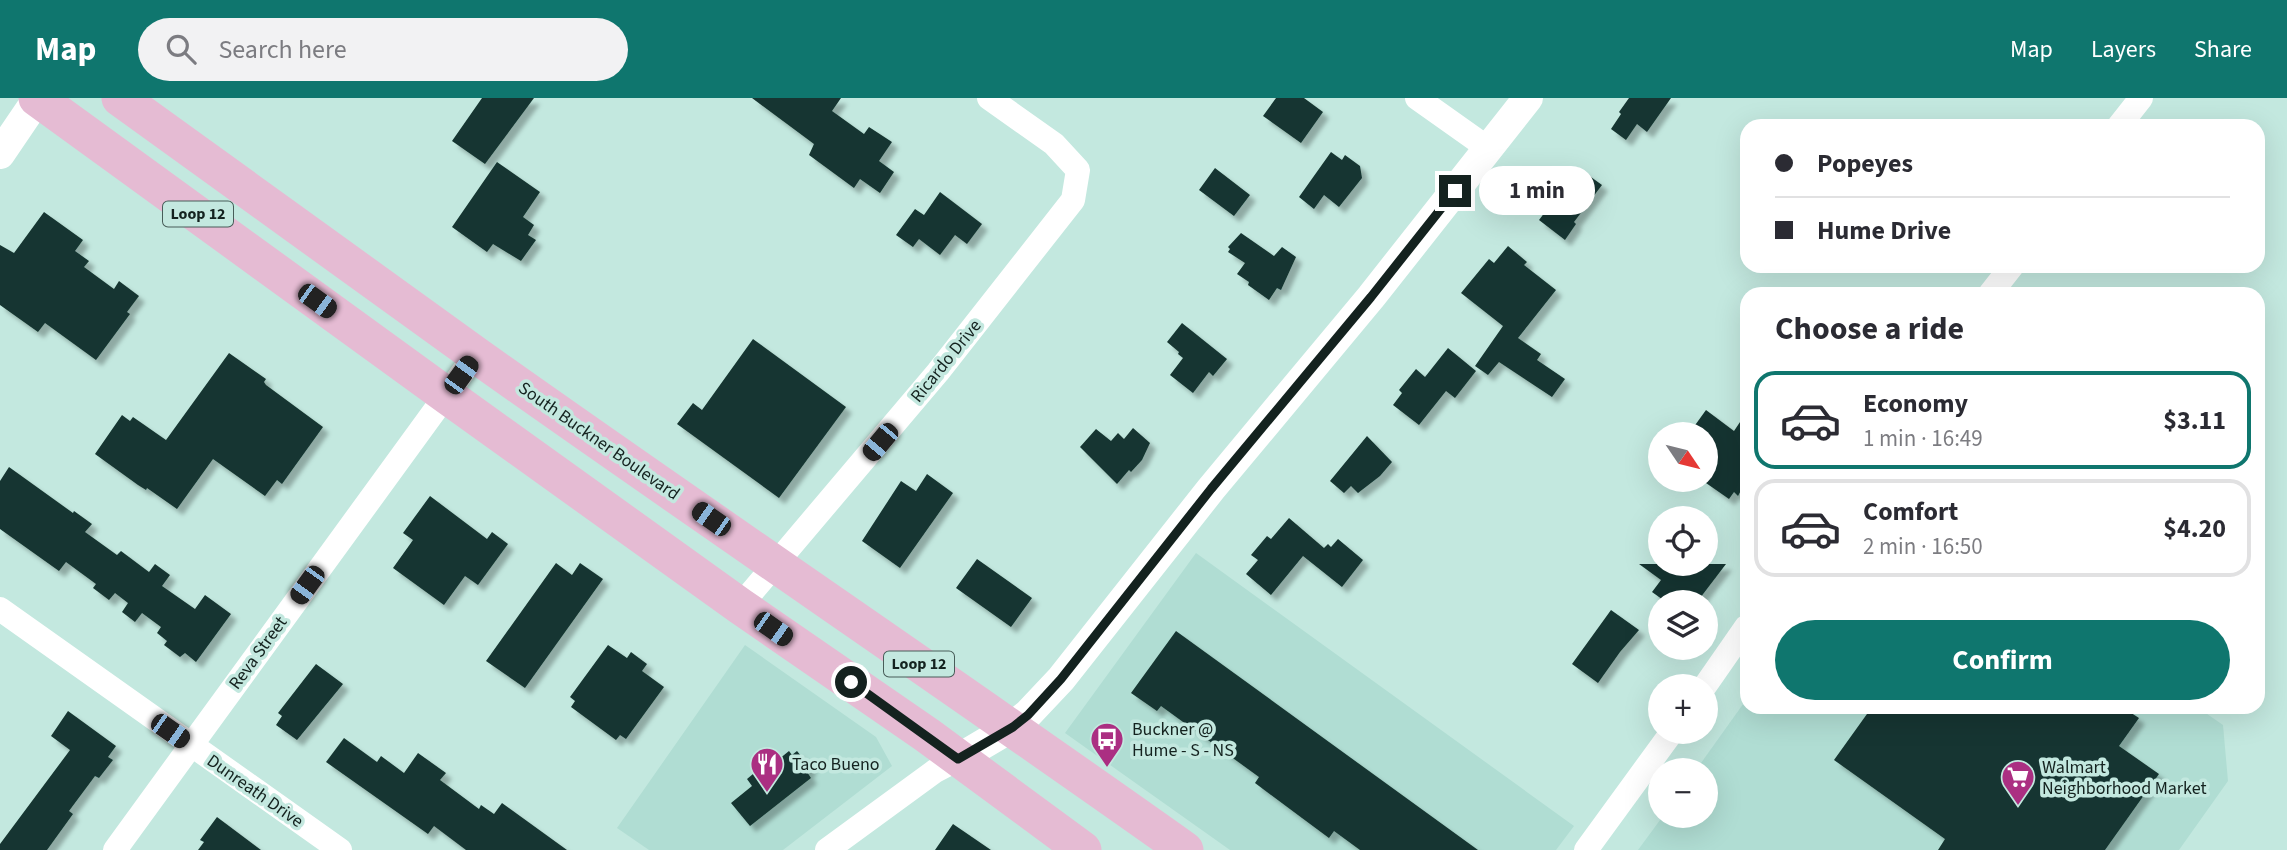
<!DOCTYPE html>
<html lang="en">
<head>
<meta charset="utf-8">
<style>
  body { margin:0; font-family:"Source Sans 3",sans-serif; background:#f2f2f3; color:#2b2b33; height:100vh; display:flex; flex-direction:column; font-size:26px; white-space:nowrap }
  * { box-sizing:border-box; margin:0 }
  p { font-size:23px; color:#7c7c81 }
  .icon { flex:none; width:38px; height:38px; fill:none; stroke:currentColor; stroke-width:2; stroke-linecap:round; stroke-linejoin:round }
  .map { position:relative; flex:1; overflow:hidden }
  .side { position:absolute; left:1740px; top:189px; width:525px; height:427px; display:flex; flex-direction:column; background:#fff; border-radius:21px; box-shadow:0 7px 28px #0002 }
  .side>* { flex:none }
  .top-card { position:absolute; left:1740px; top:21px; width:525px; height:154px; border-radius:21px; box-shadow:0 7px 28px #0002; display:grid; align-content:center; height:154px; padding:0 35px; background:#fff }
  .needle { width:46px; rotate:125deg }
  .tools { position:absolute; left:1648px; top:324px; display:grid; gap:14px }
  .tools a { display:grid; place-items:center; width:70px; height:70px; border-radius:50%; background:#fff; box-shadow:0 7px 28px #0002; font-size:35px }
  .end { position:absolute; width:32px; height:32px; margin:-16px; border:9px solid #14221f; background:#fff; box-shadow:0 0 0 4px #fff }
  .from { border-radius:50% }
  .bubble { position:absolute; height:49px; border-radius:24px; background:#fff; box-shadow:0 7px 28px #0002; font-size:23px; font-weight:700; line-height:49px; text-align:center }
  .car { position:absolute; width:21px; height:42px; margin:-21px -10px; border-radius:9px; box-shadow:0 0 5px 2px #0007; background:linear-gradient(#222 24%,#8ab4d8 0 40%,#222 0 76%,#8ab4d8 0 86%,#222 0) }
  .top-card b { display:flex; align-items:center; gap:24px; height:66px; font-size:26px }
  .top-card b+b { border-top:2px solid #e1e1e2 }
  .top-card i { width:18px; height:18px; background:#2b2b33 }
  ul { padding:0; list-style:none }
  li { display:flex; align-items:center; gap:21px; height:98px; margin:0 14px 10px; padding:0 21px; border:4px solid #e1e1e2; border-radius:21px }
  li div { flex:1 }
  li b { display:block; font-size:26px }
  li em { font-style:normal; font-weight:700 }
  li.active { border-color:#0f766e }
  li>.icon { width:63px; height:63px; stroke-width:1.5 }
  h2 { padding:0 35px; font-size:32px; line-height:84px }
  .cta { display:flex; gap:14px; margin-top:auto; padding:14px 35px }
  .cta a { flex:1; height:80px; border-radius:42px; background:#0f766e; color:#fff; font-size:28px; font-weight:700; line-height:80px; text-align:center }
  header { display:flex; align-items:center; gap:42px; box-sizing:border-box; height:98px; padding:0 35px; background:#0f766e; color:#fff }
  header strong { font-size:33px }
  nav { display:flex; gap:38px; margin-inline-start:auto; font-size:24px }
  .search { width:490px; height:63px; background:#f2f2f3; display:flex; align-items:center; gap:18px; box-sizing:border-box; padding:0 24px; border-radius:38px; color:#7c7c81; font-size:26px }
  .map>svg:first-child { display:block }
  .built { fill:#b0ddd3 }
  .building { fill:#153630; filter:url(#shadow) }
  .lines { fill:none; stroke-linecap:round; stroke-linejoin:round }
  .minor { stroke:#fff; stroke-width:24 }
  .tertiary { stroke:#fff; stroke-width:30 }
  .primary { stroke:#e5bbd3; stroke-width:37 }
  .route { stroke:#14221f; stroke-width:9 }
  .labels { text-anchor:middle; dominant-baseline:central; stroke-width:7; stroke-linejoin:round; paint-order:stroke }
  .shield { fill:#c3e8df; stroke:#485d59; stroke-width:2 }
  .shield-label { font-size:16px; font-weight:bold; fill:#14221f }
  .street-label { font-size:18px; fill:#14221f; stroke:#c3e8df }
  .poi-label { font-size:18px; fill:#14221f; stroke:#c3e8df; text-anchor:start }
</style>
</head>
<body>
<header>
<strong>Map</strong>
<div class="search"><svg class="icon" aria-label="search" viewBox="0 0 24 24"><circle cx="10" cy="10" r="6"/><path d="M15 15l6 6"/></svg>Search here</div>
<nav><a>Map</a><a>Layers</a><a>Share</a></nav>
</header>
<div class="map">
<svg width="2287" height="752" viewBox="0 0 2287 752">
  <defs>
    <filter id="shadow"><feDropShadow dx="6" dy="6" stdDeviation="2" flood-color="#0004"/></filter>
  </defs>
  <rect width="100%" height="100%" fill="#c3e8df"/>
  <path class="built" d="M1196,455L1574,728L1556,752H1230L1065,635Z
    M745,547L876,639L892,668L783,752H649L617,730Z
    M1746,602V609H2197L2223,627L2228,683L2179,752H1638L1663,718H1706V672H1696Z"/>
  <path class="building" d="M482,0H534L485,66L452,43Z
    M752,0H841L832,13L864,36L869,29L892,44L879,63L894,74L880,95L860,81L854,90L809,57L814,46Z
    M1276,0H1304L1323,14L1301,45L1263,18Z
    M1629,0H1671L1647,34L1637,26L1626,42L1611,31L1621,16L1619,14Z
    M1331,54L1342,62L1345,57L1360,68L1362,80L1339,109L1324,97L1314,111L1299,99Z
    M497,64L540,94L523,119L534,127L528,137L536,142L521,163L493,146L487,154L452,129Z
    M1577,69L1602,87L1574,124L1576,126L1565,142L1539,122L1548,110L1543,106L1558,85L1562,89Z
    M1215,70L1250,97L1234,118L1199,92Z
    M940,94L982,126L967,146L955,137L940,157L919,141L913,149L896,137L915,111L924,117Z
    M44,114L83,142L75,153L89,163L84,169L114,191L119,183L139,198L127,214L130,216L96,262L45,225L38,234L0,207V147L14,155Z
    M1241,135L1274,158L1282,149L1296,159L1281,192L1277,190L1269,202L1248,187L1249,184L1237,176L1245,165L1228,154L1230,151L1228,149Z
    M1508,148L1527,164L1524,167L1556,192L1518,240L1541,256L1537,262L1565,281L1552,299L1499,264L1488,277L1475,268L1503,228L1461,195L1489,161L1494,165Z
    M1182,225L1227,261L1213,278L1209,274L1193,295L1170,277L1183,260L1178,256L1179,254L1167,244Z
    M753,241L846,309L779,400L677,326L693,305L702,312Z
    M1448,250L1476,273L1455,300L1446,293L1419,327L1393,307L1402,295L1399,292L1416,271L1425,279Z
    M229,255L266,281L264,284L266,287L323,329L282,386L277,382L265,398L213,361L177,411L147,390L146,392L138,387L95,356L122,317L130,323L133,319L166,342Z
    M1706,312L1734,333L1746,315V383L1738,398L1734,394L1729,401L1706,385V336H1700L1693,330Z
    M1133,330L1150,345L1142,362L1131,374L1129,372L1117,386L1080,349L1096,331L1111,343L1118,335L1124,341Z
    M1367,338L1392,364L1380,378L1358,395L1351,388L1344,395L1330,383Z
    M9,369L73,415L74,413L92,426L85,434L117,457L121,453L149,474L155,466L170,477L162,488L195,511L205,497L231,516L196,564L185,555L180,559L164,547L167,543L157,535L161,529L142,515L135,524L122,514L128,505L115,495L109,502L93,490L96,486L66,464L59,473L0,431V383Z
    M927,376L953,395L900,470L862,443L901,383L916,393Z
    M430,398L487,441L492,434L508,446L478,487L465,478L444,507L393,470L413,442L403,435Z
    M1289,420L1324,450L1328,446L1331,449L1338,441L1363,462L1342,489L1303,458L1271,497L1246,476L1258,462L1251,457L1267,438L1271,441Z
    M977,461L1032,500L1011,529L956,490Z
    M556,465L572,477L580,465L603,481L525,590L486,563Z
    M1639,466H1726L1697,504H1666L1652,494L1661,482Z
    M1611,512L1639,532L1620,554L1598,585L1572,566Z
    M1176,533L1329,644L1478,752H1360L1334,733L1329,740L1302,720L1255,685L1259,679L1161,608L1157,613L1131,595Z
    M608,547L627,560L631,554L647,566L642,573L664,589L626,641L620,637L616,642L571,609L575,603L570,599Z
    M316,566L343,586L297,642L276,627L282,618L278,615Z
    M1872,609H2122L2139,620L2119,648L2159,676L2105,752H1938L1945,741L1834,662Z
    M68,613L116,648L108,659L113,662L99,680L95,678L69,713L73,716L47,752H0V746L70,652L51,638Z
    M344,640L377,664L381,658L404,675L418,655L446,675L440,682L479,711L481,707L494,716L502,705L567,752H466L434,728L428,736L326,664Z
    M789,653L792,657L797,653L811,670L807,674L811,680L750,728L731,705L752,688L747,681L765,666L768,670Z
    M217,719L261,752H198L204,744L200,742Z
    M953,726L991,752H935Z"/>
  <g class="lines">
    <path class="minor" d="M1417,0L1489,51
      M2119,28L2141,0
      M1990,196L2012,168
      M740,508L938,274L1073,102L1078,72L1054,46L989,0
      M0,511L340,752
      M1705,588L1746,529
      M115,752L476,256
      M827,752L935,673L958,661
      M1586,752L1672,634"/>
    <path class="tertiary" d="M0,56L38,0
      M958,661L1012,629L1028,616L1061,581L1211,391L1371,199L1528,0"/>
    <path class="primary" d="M37,0L446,297L740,508L927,637L1083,752
      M120,0C239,85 357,172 476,257C711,424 950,585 1185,752"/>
  </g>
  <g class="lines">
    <path class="route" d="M851,584L958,661L1013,629L1028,617L1061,581L1211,391L1371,199L1455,93"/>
  </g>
  <defs>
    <symbol id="bus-pin" viewBox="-11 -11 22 30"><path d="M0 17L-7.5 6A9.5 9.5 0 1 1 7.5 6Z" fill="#ab2f82" stroke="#c3e8df"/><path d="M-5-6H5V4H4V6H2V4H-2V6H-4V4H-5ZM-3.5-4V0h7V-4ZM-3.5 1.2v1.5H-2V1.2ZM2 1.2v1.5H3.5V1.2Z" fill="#fff"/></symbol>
    <symbol id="restaurant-pin" viewBox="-11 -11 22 30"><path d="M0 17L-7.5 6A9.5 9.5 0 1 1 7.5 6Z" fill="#ab2f82" stroke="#c3e8df"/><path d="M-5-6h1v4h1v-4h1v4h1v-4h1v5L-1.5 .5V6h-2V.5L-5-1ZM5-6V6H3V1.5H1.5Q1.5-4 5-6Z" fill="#fff"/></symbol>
    <symbol id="supermarket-pin" viewBox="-11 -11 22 30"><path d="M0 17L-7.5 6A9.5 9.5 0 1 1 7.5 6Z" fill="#ab2f82" stroke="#c3e8df"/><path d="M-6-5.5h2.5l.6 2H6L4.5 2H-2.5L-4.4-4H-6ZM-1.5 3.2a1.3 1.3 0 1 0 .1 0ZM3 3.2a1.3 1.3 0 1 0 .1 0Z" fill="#fff"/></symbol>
  </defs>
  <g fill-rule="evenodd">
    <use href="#bus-pin" x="1088" y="622" width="38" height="52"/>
    <use href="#restaurant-pin" x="748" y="647" width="38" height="52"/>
    <use href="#supermarket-pin" x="1999" y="660" width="38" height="52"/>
  </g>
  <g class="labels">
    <g class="shield">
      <rect x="163" y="103.5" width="70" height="25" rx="5"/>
      <rect x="884" y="553.5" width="70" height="25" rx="5"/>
    </g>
    <g class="shield-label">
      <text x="198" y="116">Loop 12</text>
      <text x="919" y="566">Loop 12</text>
    </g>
    <g class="street-label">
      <text transform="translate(946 263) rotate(-51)">Ricardo Drive</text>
      <text transform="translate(599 343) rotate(35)">South Buckner Boulevard</text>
      <text transform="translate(258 555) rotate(-54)">Reva Street</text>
      <text transform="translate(255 693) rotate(35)">Dunreath Drive</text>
    </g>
    <g class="poi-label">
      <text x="1132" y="631">Buckner @<tspan x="1132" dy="21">Hume - S - NS</tspan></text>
      <text x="792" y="666">Taco Bueno</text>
      <text x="2042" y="669">Walmart<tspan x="2042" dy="21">Neighborhood Market</tspan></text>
    </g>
  </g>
</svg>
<div class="tools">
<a><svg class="needle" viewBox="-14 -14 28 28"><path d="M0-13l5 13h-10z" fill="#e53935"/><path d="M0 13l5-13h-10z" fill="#7c7c81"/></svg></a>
<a><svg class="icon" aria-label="locate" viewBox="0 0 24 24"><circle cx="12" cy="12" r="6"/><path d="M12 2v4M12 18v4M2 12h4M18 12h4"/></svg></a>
<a><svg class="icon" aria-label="layers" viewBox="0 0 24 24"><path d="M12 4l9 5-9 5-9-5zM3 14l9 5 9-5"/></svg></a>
<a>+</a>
<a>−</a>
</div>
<i class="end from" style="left:851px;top:584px"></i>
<i class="end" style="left:1455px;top:93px"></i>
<div class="bubble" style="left:1479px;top:68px;width:116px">1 min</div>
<i class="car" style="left:317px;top:203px;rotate:126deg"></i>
<i class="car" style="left:461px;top:277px;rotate:36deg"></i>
<i class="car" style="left:880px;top:344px;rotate:220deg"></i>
<i class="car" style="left:711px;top:421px;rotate:305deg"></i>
<i class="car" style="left:307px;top:487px;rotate:216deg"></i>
<i class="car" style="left:773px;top:531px;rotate:125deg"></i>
<i class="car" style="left:170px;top:633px;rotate:125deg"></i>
<div class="top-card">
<b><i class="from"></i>Popeyes</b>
<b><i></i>Hume Drive</b>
</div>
<section class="side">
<h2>Choose a ride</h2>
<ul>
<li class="active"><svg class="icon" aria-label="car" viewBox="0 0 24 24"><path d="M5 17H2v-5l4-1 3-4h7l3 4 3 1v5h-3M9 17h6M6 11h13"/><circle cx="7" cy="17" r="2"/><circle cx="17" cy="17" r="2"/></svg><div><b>Economy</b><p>1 min · 16:49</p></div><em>$3.11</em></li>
<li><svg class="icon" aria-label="car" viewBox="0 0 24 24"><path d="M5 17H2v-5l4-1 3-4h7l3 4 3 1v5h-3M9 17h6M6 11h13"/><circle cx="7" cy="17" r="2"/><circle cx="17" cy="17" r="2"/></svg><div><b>Comfort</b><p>2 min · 16:50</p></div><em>$4.20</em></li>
</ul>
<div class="cta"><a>Confirm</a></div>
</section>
</div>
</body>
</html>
